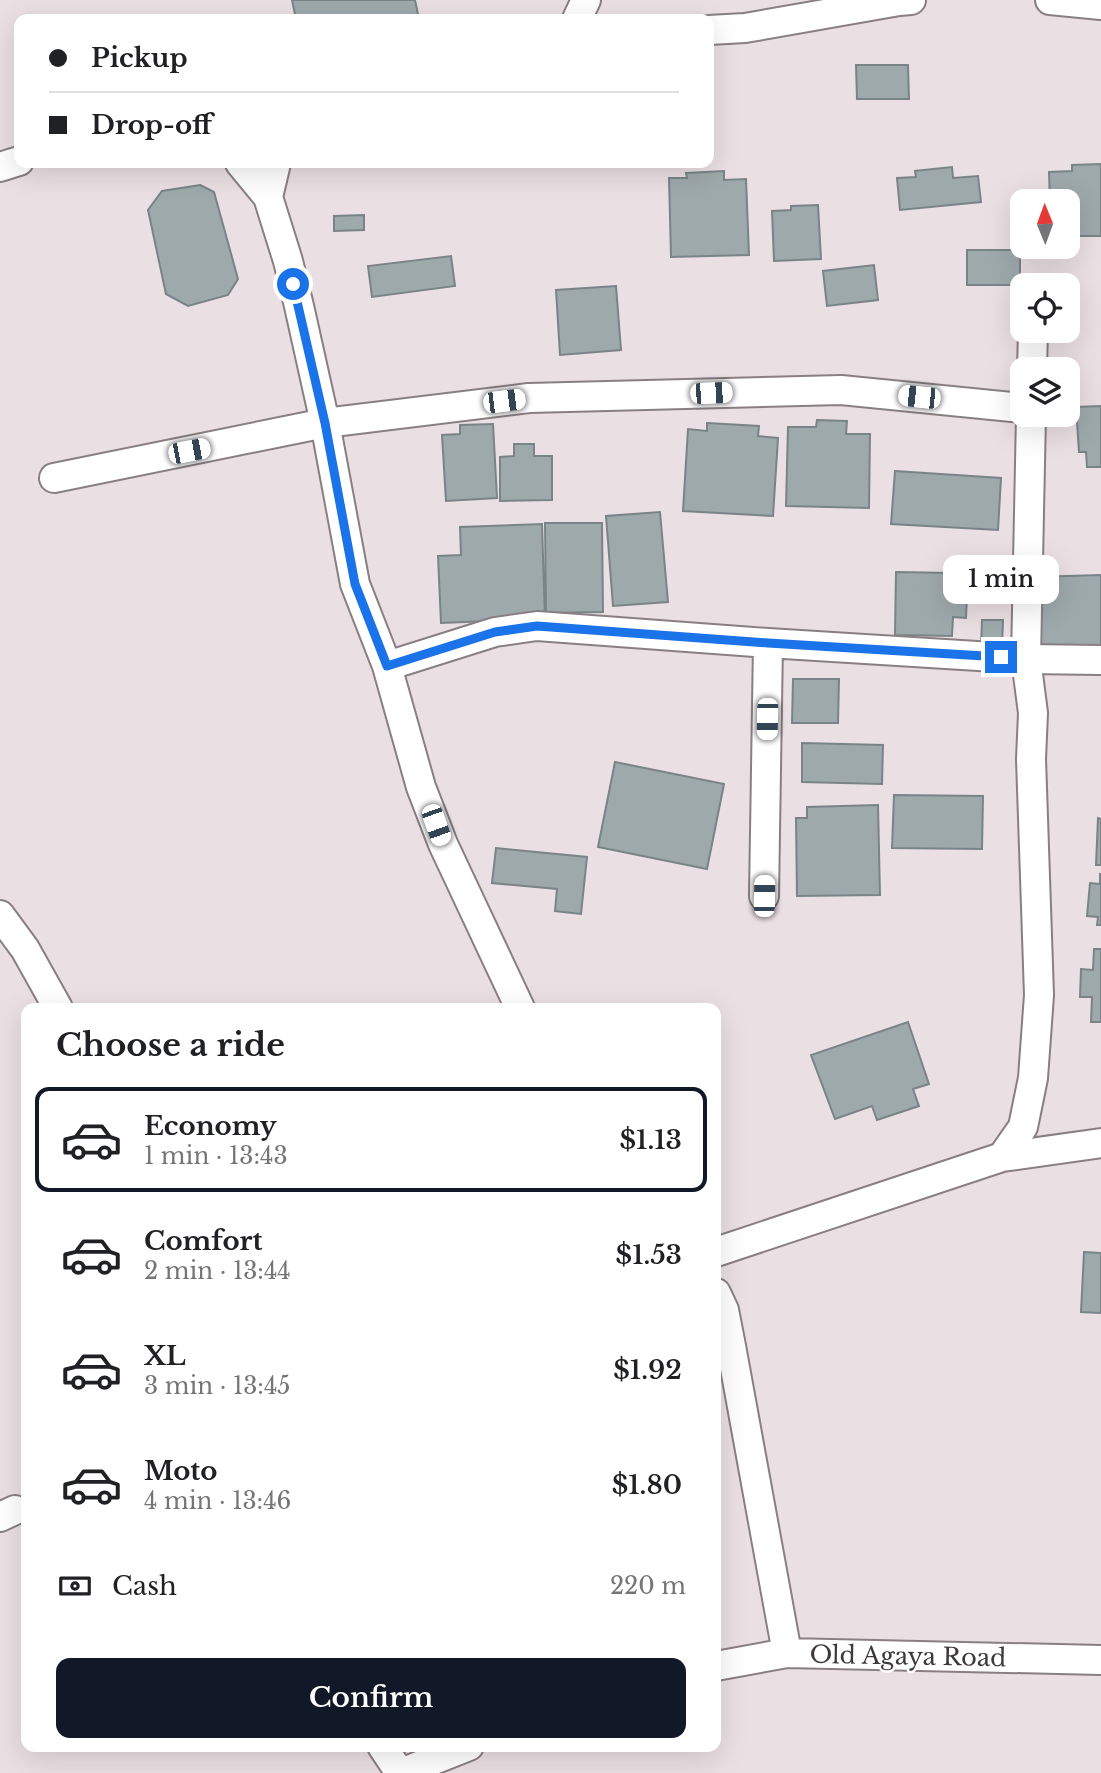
<!DOCTYPE html>
<html lang="en">
<head>
<meta charset="utf-8">
<style>
  body { margin:0; font-family:"Libre Baskerville",serif; background:#f2f2f2; color:#202124; height:100vh; display:flex; flex-direction:column; font-size:26px; white-space:nowrap }
  * { box-sizing:border-box; margin:0 }
  p { font-size:23px; color:#757577 }
  .icon { flex:none; width:38px; height:38px; fill:none; stroke:currentColor; stroke-width:2; stroke-linecap:round; stroke-linejoin:round }
  .map { position:relative; flex:1; overflow:hidden }
  .drawer { position:absolute; left:21px; top:1003px; width:700px; height:749px; display:flex; flex-direction:column; background:#fff; border-radius:14px; box-shadow:0 7px 28px #0002 }
  .drawer>* { flex:none }
  .guide { position:absolute; left:14px; top:14px; width:700px; height:154px; border-radius:14px; box-shadow:0 7px 28px #0002; display:grid; align-content:center; height:154px; padding:0 35px; background:#fff }
  .needle { width:46px; rotate:359deg }
  .buttons { position:absolute; left:1010px; top:189px; display:grid; gap:14px }
  .buttons a { display:grid; place-items:center; width:70px; height:70px; border-radius:14px; background:#fff; box-shadow:0 7px 28px #0002; font-size:35px }
  .end { position:absolute; width:32px; height:32px; margin:-16px; border:9px solid #1a73e8; background:#fff; box-shadow:0 0 0 4px #fff }
  .from { border-radius:50% }
  .bubble { position:absolute; height:49px; border-radius:14px; background:#fff; box-shadow:0 7px 28px #0002; font-size:23px; font-weight:600; line-height:49px; text-align:center }
  .car { position:absolute; width:21px; height:42px; margin:-21px -10px; border-radius:9px; box-shadow:0 0 5px 2px #0007; background:linear-gradient(#fff 24%,#345 0 40%,#fff 0 76%,#345 0 86%,#fff 0) }
  .guide b { display:flex; align-items:center; gap:24px; height:66px; font-size:26px }
  .guide b+b { border-top:2px solid #e0e0e0 }
  .guide i { width:18px; height:18px; background:#202124 }
  ul { padding:0; list-style:none }
  li { display:flex; align-items:center; gap:21px; height:105px; margin:0 14px 10px; padding:0 21px; border:4px solid transparent; border-radius:14px }
  li div { flex:1 }
  li b { display:block; font-size:26px }
  li em { font-style:normal; font-weight:600 }
  li.current { border-color:#111827 }
  li>.icon { width:63px; height:63px; stroke-width:1.5 }
  h2 { padding:0 35px; font-size:32px; line-height:84px }
  .pay { display:flex; align-items:center; gap:18px; height:77px; padding:0 35px; font-size:26px }
  .pay p { margin-inline-start:auto }
  .primary-button { display:flex; gap:14px; margin-top:auto; padding:14px 35px }
  .primary-button a { flex:1; height:80px; border-radius:14px; background:#111827; color:#fff; font-size:28px; font-weight:600; line-height:80px; text-align:center }
  .map>svg:first-child { display:block }
  .building { fill:#9ea9ac; stroke:#7a8487; stroke-width:2 }
  .lines { fill:none; stroke-linecap:round; stroke-linejoin:round }
  .street-casing { stroke:#897f82; stroke-width:32 }
  .street { stroke:#fff; stroke-width:28 }
  .route { stroke:#1a73e8; stroke-width:9 }
  .labels { text-anchor:middle; dominant-baseline:central; stroke-width:5; stroke-linejoin:round; paint-order:stroke }
  .street-label { font-size:24px; fill:#3d393a; stroke:#fff }
</style>
</head>
<body>
<div class="map">
<svg width="1101" height="1773" viewBox="0 0 1101 1773">
  <rect width="100%" height="100%" fill="#eadfe2"/>
  <path class="building" d="M292,0H415L419,19H296Z
    M856,65H908L909,99H857Z
    M1101,164V236H1068V201H1050L1049,172L1072,171V165Z
    M952,167L953,178L978,176L981,202L900,210L897,178L916,177L915,171Z
    M724,171V180L746,179L749,255L671,257L669,178H687L686,173Z
    M200,185L214,192L238,279L228,295L188,306L166,294L148,210L162,191Z
    M818,205L821,259L774,261L772,211L791,210V206Z
    M364,215V230L334,231V216Z
    M967,250H1020V285H967Z
    M451,256L455,286L372,297L368,266Z
    M874,265L878,300L827,306L823,271Z
    M616,286L621,350L560,355L556,290Z
    M1101,406V467H1087L1086,452H1079L1076,407Z
    M817,420L847,421L846,434H870L869,508L786,506L788,427H816Z
    M707,423L759,426L758,436L778,438L773,516L683,511L688,429L707,431Z
    M493,424L497,498L446,501L442,435L460,434V425Z
    M514,444H534V456H552V500L500,501V457L514,456Z
    M895,471L1001,478L998,530L891,524Z
    M660,512L668,602L613,606L606,516Z
    M545,523H602L603,612L546,613Z
    M542,524L545,619L441,623L438,556L461,555L460,527Z
    M896,572L953,573V595L967,596L966,618L953,617L952,636L895,635Z
    M1101,575V648H1036L1034,577Z
    M982,620H1003L1002,647H981Z
    M793,679H839L838,723H792Z
    M802,743L883,745L882,784L802,782Z
    M615,762L724,784L707,869L598,847Z
    M894,795L983,796L982,849L892,848Z
    M878,805L880,895L797,896L796,818H807V807Z
    M1098,818L1101,819V865H1096Z
    M496,848L587,857L581,914L555,911L557,889L492,883Z
    M1100,874H1101V925H1097L1098,917L1087,916L1090,883L1100,884Z
    M1094,949H1101V1022H1091L1092,997H1080L1081,969L1093,970Z
    M908,1022L929,1084L913,1089L919,1106L877,1120L872,1106L835,1119L811,1055Z
    M1084,1252L1101,1253V1313L1081,1312Z"/>
  <g class="lines">
    <defs>
      <path id="street" d="M1050,0L1101,5
        M577,19L586,0
        M709,30L745,28L899,1L911,0
        M240,163L268,197
        M276,163L268,197L288,261L299,306L325,423L355,584L387,666L421,787L443,844L520,1008
        M0,167L19,161
        M1032,369L1033,331
        M54,478L325,423L529,398L841,390L1022,408
        M387,666L495,632L537,626L768,643L1026,659L1031,415
        M764,896L768,643
        M0,915L25,949L58,1008
        M1002,1157L1101,1143
        M716,1252L1002,1157L1023,1127L1033,1078L1039,995L1031,759L1033,713L1026,659L1101,660
        M716,1293L724,1310L731,1346L787,1653
        M0,1517L15,1510
        M716,1666L787,1653L1101,1660
        M382,1746L400,1773
        M401,1773L469,1746"/>
    </defs>
    <use href="#street" class="street-casing"/>
    <use href="#street" class="street"/>
  </g>
  <g class="lines">
    <path class="route" d="M293,284L325,423L355,584L387,666L495,632L537,626L768,643L1001,657"/>
  </g>
  <g class="labels">
    <g class="street-label">
      <text transform="translate(908 1656) rotate(1)">Old Agaya Road</text>
    </g>
  </g>
</svg>
<div class="buttons">
<a><svg class="needle" viewBox="-14 -14 28 28"><path d="M0-13l5 13h-10z" fill="#e53935"/><path d="M0 13l5-13h-10z" fill="#757577"/></svg></a>
<a><svg class="icon" aria-label="locate" viewBox="0 0 24 24"><circle cx="12" cy="12" r="6"/><path d="M12 2v4M12 18v4M2 12h4M18 12h4"/></svg></a>
<a><svg class="icon" aria-label="layers" viewBox="0 0 24 24"><path d="M12 4l9 5-9 5-9-5zM3 14l9 5 9-5"/></svg></a>
</div>
<i class="end from" style="left:293px;top:284px"></i>
<i class="end" style="left:1001px;top:657px"></i>
<div class="bubble" style="left:943px;top:555px;width:116px">1 min</div>
<i class="car" style="left:711px;top:393px;rotate:88deg"></i>
<i class="car" style="left:919px;top:397px;rotate:276deg"></i>
<i class="car" style="left:504px;top:401px;rotate:83deg"></i>
<i class="car" style="left:189px;top:451px;rotate:79deg"></i>
<i class="car" style="left:767px;top:719px;rotate:181deg"></i>
<i class="car" style="left:436px;top:825px;rotate:160deg"></i>
<i class="car" style="left:764px;top:896px;rotate:1deg"></i>
<div class="guide">
<b><i class="from"></i>Pickup</b>
<b><i></i>Drop-off</b>
</div>
<section class="drawer">
<h2>Choose a ride</h2>
<ul>
<li class="current"><svg class="icon" aria-label="car" viewBox="0 0 24 24"><path d="M5 17H2v-5l4-1 3-4h7l3 4 3 1v5h-3M9 17h6M6 11h13"/><circle cx="7" cy="17" r="2"/><circle cx="17" cy="17" r="2"/></svg><div><b>Economy</b><p>1 min · 13:43</p></div><em>$1.13</em></li>
<li><svg class="icon" aria-label="car" viewBox="0 0 24 24"><path d="M5 17H2v-5l4-1 3-4h7l3 4 3 1v5h-3M9 17h6M6 11h13"/><circle cx="7" cy="17" r="2"/><circle cx="17" cy="17" r="2"/></svg><div><b>Comfort</b><p>2 min · 13:44</p></div><em>$1.53</em></li>
<li><svg class="icon" aria-label="car" viewBox="0 0 24 24"><path d="M5 17H2v-5l4-1 3-4h7l3 4 3 1v5h-3M9 17h6M6 11h13"/><circle cx="7" cy="17" r="2"/><circle cx="17" cy="17" r="2"/></svg><div><b>XL</b><p>3 min · 13:45</p></div><em>$1.92</em></li>
<li><svg class="icon" aria-label="car" viewBox="0 0 24 24"><path d="M5 17H2v-5l4-1 3-4h7l3 4 3 1v5h-3M9 17h6M6 11h13"/><circle cx="7" cy="17" r="2"/><circle cx="17" cy="17" r="2"/></svg><div><b>Moto</b><p>4 min · 13:46</p></div><em>$1.80</em></li>
</ul>
<div class="pay"><svg class="icon" aria-label="cash" viewBox="0 0 24 24"><path d="M3 7h18v10H3z"/><circle cx="12" cy="12" r="2"/></svg>Cash<p>220 m</p></div>
<div class="primary-button"><a>Confirm</a></div>
</section>
</div>
</body>
</html>
